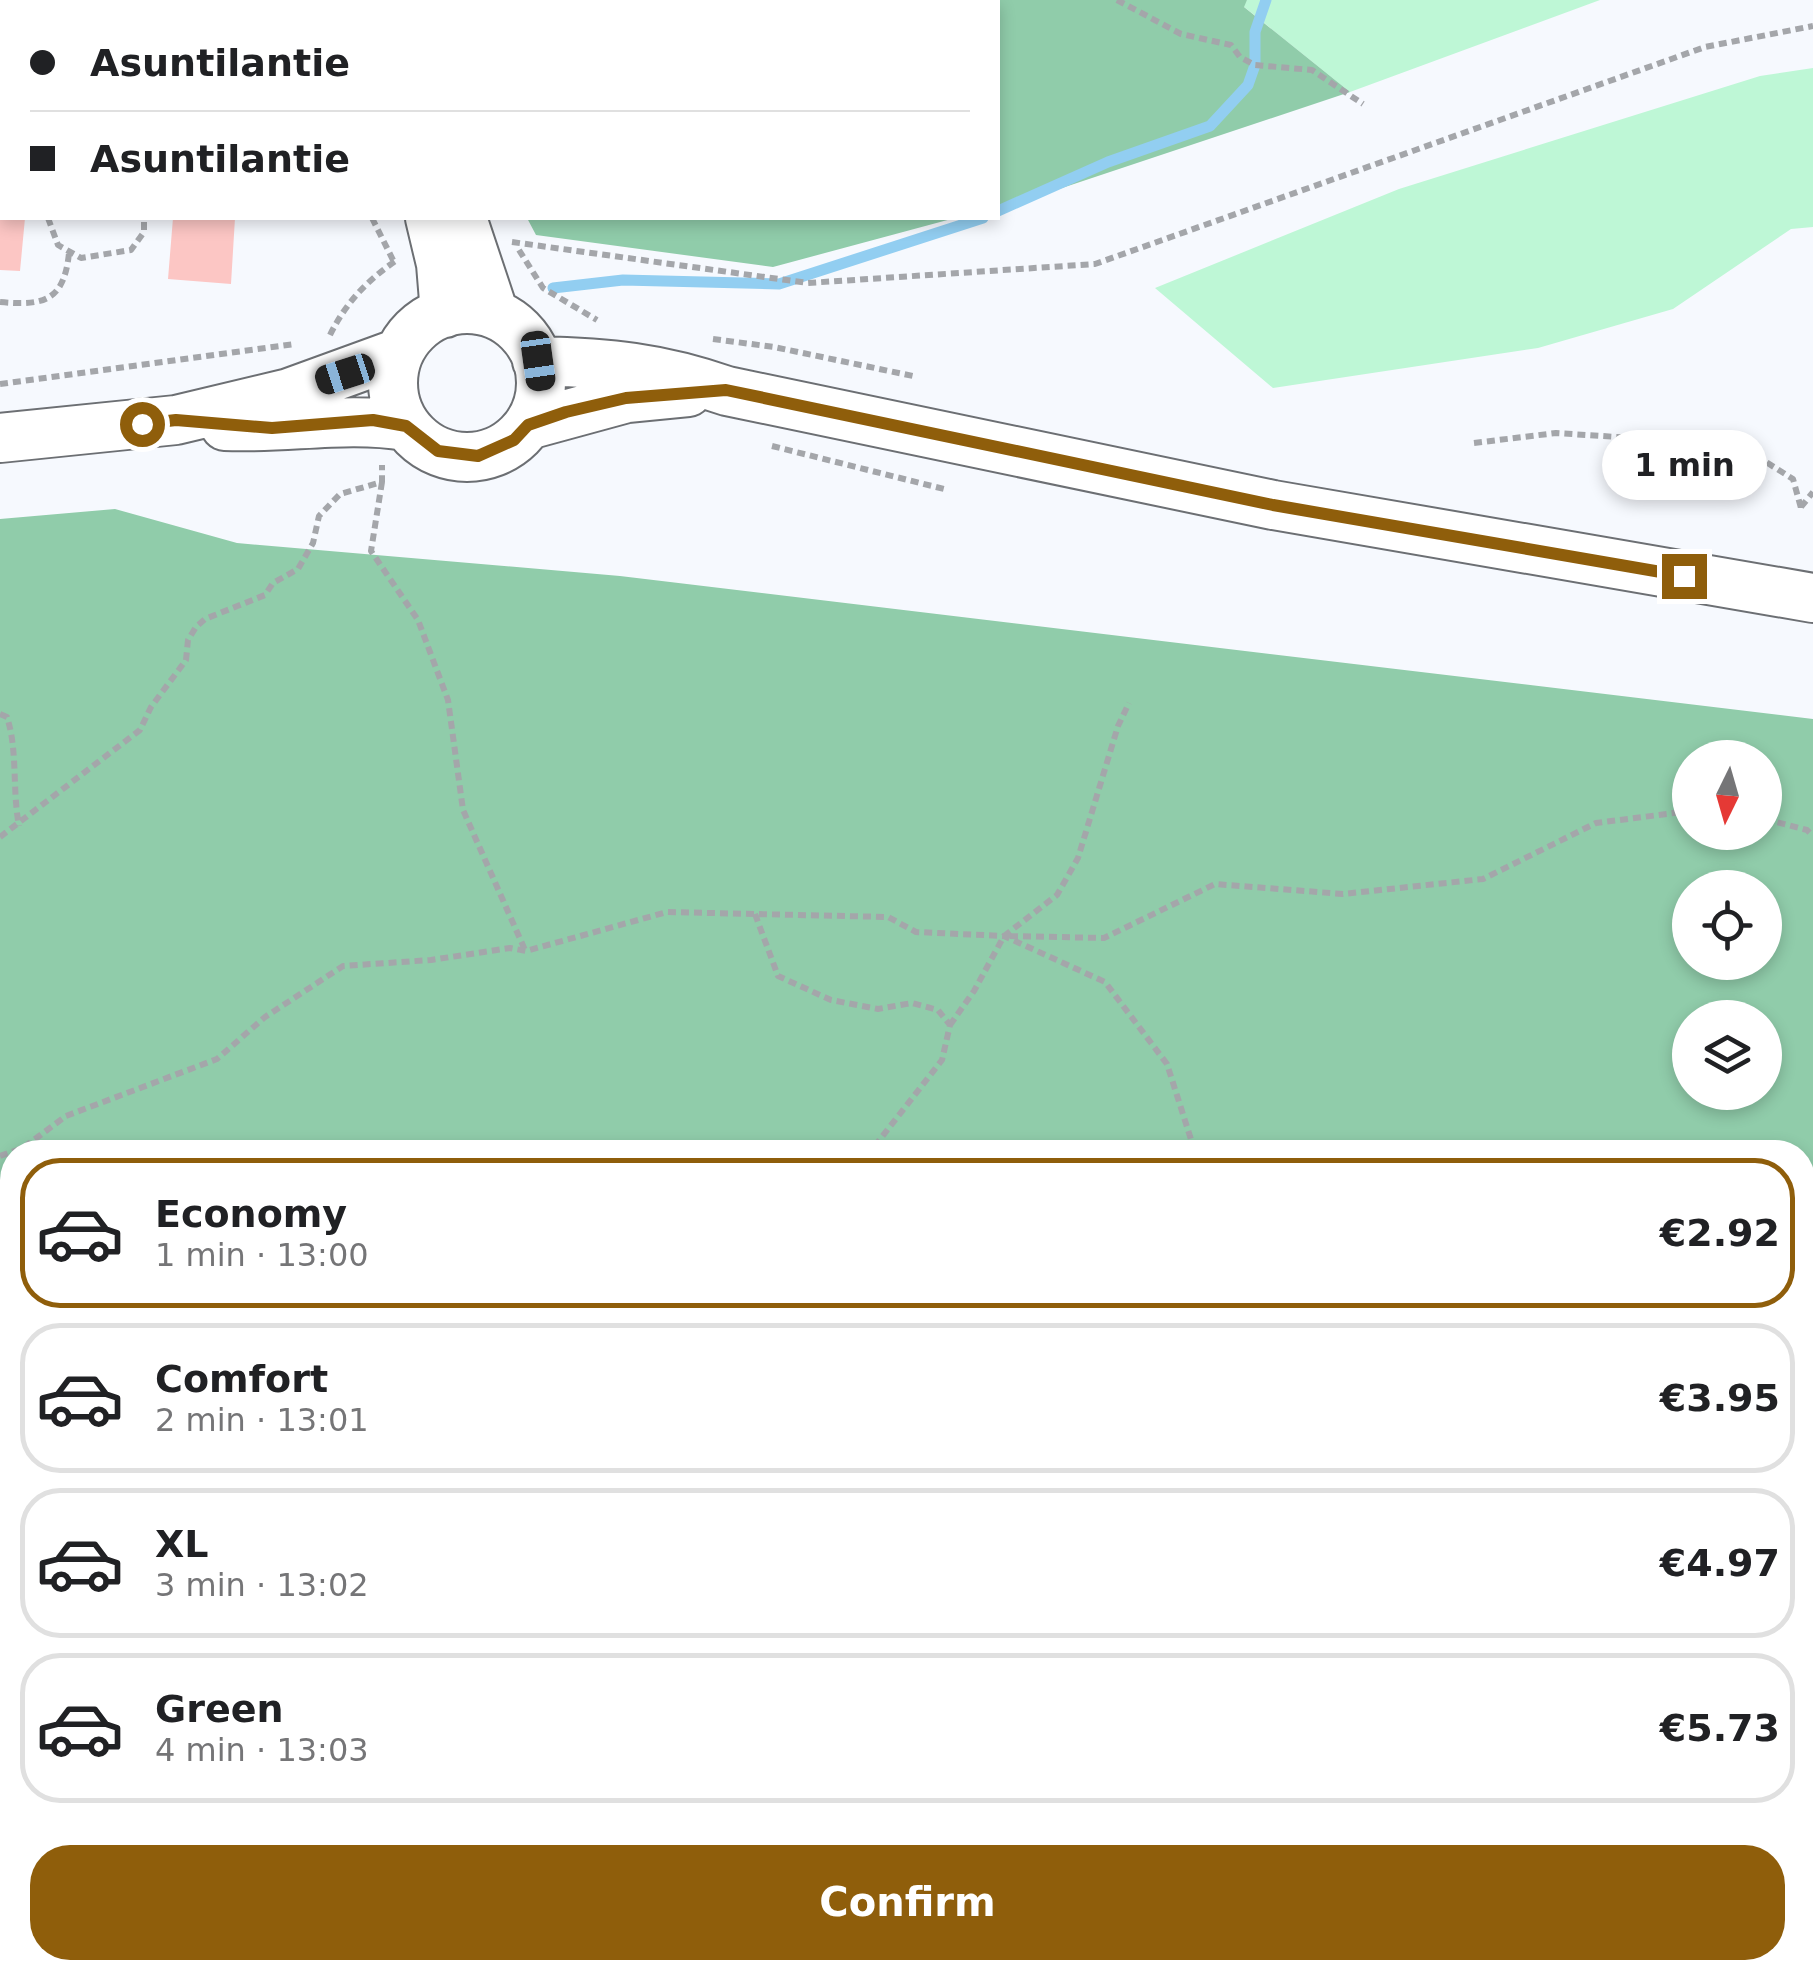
<!DOCTYPE html>
<html lang="en">
<head>
<meta charset="utf-8">
<style>
  body { margin:0; font-family:"DejaVu Sans",sans-serif; background:#f6f6f6; color:#202124; height:100vh; display:flex; flex-direction:column; font-size:38px; white-space:nowrap }
  * { box-sizing:border-box; margin:0 }
  p { font-size:32px; color:#757577 }
  .icon { flex:none; width:55px; height:55px; fill:none; stroke:currentColor; stroke-width:2; stroke-linecap:round; stroke-linejoin:round }
  .map { position:relative; flex:1; overflow:hidden }
  .sheet { position:absolute; left:0px; top:1140px; width:1815px; height:840px; display:flex; flex-direction:column; background:#fff; border-radius:40px 40px 0 0; box-shadow:0 5px 15px #0003 }
  .sheet>* { flex:none }
  .hud { position:absolute; left:0px; top:0px; width:1000px; height:220px; box-shadow:0 5px 15px #0003; display:grid; align-content:center; height:220px; padding:0 30px; background:#fff }
  .needle { width:65px; rotate:185deg }
  .fabs { position:absolute; left:1672px; top:740px; display:grid; gap:20px }
  .fabs a { display:grid; place-items:center; width:110px; height:110px; border-radius:50%; background:#fff; box-shadow:0 5px 15px #0003; font-size:50px }
  .end { position:absolute; width:45px; height:45px; margin:-22px; border:12px solid #8f5e0b; background:#fff; box-shadow:0 0 0 5px #fff }
  .from { border-radius:50% }
  .bubble { position:absolute; height:70px; border-radius:35px; background:#fff; box-shadow:0 5px 15px #0003; font-size:32px; font-weight:700; line-height:70px; text-align:center }
  .car { position:absolute; width:30px; height:60px; margin:-30px -15px; border-radius:12px; box-shadow:0 0 8px 2px #0007; background:linear-gradient(#222 24%,#8ab4d8 0 40%,#222 0 76%,#8ab4d8 0 86%,#222 0) }
  .hud b { display:flex; align-items:center; gap:35px; height:95px; font-size:38px }
  .hud b+b { border-top:2px solid #e0e0e0 }
  .hud i { width:25px; height:25px; background:#202124 }
  ul { padding:18px 0 0; list-style:none }
  li { display:flex; align-items:center; gap:30px; height:150px; margin:0 20px 15px; padding:0 10px; border:5px solid #e0e0e0; border-radius:40px }
  li div { flex:1 }
  li b { display:block; font-size:38px }
  li em { font-style:normal; font-weight:700 }
  li.active { border-color:#8f5e0b }
  li>.icon { width:90px; height:90px; stroke-width:1.5 }
  .button { display:flex; gap:20px; margin-top:auto; padding:20px 30px }
  .button a { flex:1; height:115px; border-radius:40px; background:#8f5e0b; color:#fff; font-size:40px; font-weight:700; line-height:115px; text-align:center }
  .map>svg:first-child { display:block }
  .green { fill:#bef7d6 }
  .forest { fill:#90ccaa; fill-rule:evenodd }
  .lines { fill:none; stroke-linecap:round; stroke-linejoin:round }
  .stream { stroke:#92cef1; stroke-width:11 }
  .building { fill:#fcc6c4 }
  .minor-casing { stroke:#6c6f73; stroke-width:52 }
  .path { stroke:#a4a6aa; stroke-width:6; stroke-dasharray:8 5; stroke-linecap:butt }
  .minor { stroke:#fff; stroke-width:48 }
  .route { stroke:#8f5e0b; stroke-width:12 }
</style>
</head>
<body>
<div class="map">
<svg width="1813" height="1980" viewBox="0 0 1813 1980">
  <rect width="100%" height="100%" fill="#f6f9fe"/>
  <path class="green" d="M1247,0H1600L1350,92L1243,6Z
    M1813,68V227L1791,229L1673,309L1538,348L1273,388L1155,288L1399,189L1760,76Z"/>
  <path class="forest" d="M587,0H1247L1244,7L1350,92L1056,190L998,206V2H585Z
    M527,218H955L773,267L536,235Z
    M115,509L237,543L620,576L1813,719V1816L1803,1847L1802,1152H12V1968H1761L1756,1980H0V519ZM1690,758H1765V832H1690ZM1690,888H1765V962H1690ZM1690,1018H1765V1092H1690Z"/>
  <g class="lines">
    <path class="stream" d="M998,211L1108,162L1210,126L1248,85L1255,65V32L1266,0
      M553,288L623,280L779,284L983,218"/>
  </g>
  <path class="building" d="M0,218H25L20,271L0,270Z
    M173,218H235L231,284L168,279Z"/>
  <g class="lines">
    <defs>
      <path id="minor" d="M394,2V0
        M430,218L441,264L445,313
        M462,218L494,314
        M393 383a74 74 0 1 1 148 0a74 74 0 1 1-148 0Z
        M537,361C609,363 658,367 727,391L1273,505L1813,598
        M528,425L627,398L688,392
        M225,426C285,429 347,416 406,426
        M0,438L176,420L289,393L399,353"/>
    </defs>
    <use href="#minor" class="minor-casing"/>
    <path class="path" d="M1117,0L1181,34L1231,45L1240,57L1255,65L1312,70L1363,104
      M138,2V0
      M345,2V0
      M48,218L58,245L81,258L131,250L144,232V218
      M372,218L394,262
      M512,242L808,283L1095,264L1705,47L1813,26
      M519,250L543,288L597,320
      M0,302C44,306 64,301 69,253
      M330,335C345,304 367,280 397,260
      M713,339L774,347L913,376
      M0,384L295,344
      M1474,443L1556,433L1739,445L1793,479L1801,508
      M772,446L944,489
      M382,482L371,551L418,620L448,700L463,810L525,950
      M1801,507L1813,492
      M0,714L7,717C18,751 12,789 19,826
      M1765,819L1807,830L1813,836
      M0,837L140,730L151,707L186,660L188,640L196,627L205,619L265,595L273,583L298,569L313,543L319,516L340,494L382,482V465
      M755,914L778,976L831,1000L878,1009L912,1003L938,1010L950,1025L942,1060L870,1152
      M1010,936L1104,938L1215,884L1343,894L1483,879L1596,823L1690,811
      M950,1025L974,991L1004,936L1057,895L1078,858L1118,726L1129,703
      M0,1156L23,1148L66,1116L217,1059L265,1017L343,966L431,960L510,948L526,951L667,912L888,917L916,932L1004,936L1105,982L1167,1064L1195,1152
      M1802,1637L1813,1621
      M1802,1928L1813,1892
      M1802,1967L1812,1969
      M1341,1980L1354,1968
      M1788,1980L1791,1968"/>
    <use href="#minor" class="minor"/>
  </g>
  <g class="lines">
    <path class="route" d="M142,424L176,420L272,428L373,420L406,426L438,451L478,456L514,440L528,425L566,412L626,398L726,390L1273,505L1684,576"/>
  </g>
</svg>
<div class="fabs">
<a><svg class="needle" viewBox="-14 -14 28 28"><path d="M0-13l5 13h-10z" fill="#e53935"/><path d="M0 13l5-13h-10z" fill="#757577"/></svg></a>
<a><svg class="icon" aria-label="locate" viewBox="0 0 24 24"><circle cx="12" cy="12" r="6"/><path d="M12 2v4M12 18v4M2 12h4M18 12h4"/></svg></a>
<a><svg class="icon" aria-label="layers" viewBox="0 0 24 24"><path d="M12 4l9 5-9 5-9-5zM3 14l9 5 9-5"/></svg></a>
</div>
<i class="end from" style="left:142px;top:424px"></i>
<i class="end" style="left:1684px;top:576px"></i>
<div class="bubble" style="left:1602px;top:430px;width:165px">1 min</div>
<i class="car" style="left:538px;top:361px;rotate:172deg"></i>
<i class="car" style="left:345px;top:374px;rotate:252deg"></i>
<div class="hud">
<b><i class="from"></i>Asuntilantie</b>
<b><i></i>Asuntilantie</b>
</div>
<section class="sheet">
<ul>
<li class="active"><svg class="icon" aria-label="car" viewBox="0 0 24 24"><path d="M5 17H2v-5l4-1 3-4h7l3 4 3 1v5h-3M9 17h6M6 11h13"/><circle cx="7" cy="17" r="2"/><circle cx="17" cy="17" r="2"/></svg><div><b>Economy</b><p>1 min · 13:00</p></div><em>€2.92</em></li>
<li><svg class="icon" aria-label="car" viewBox="0 0 24 24"><path d="M5 17H2v-5l4-1 3-4h7l3 4 3 1v5h-3M9 17h6M6 11h13"/><circle cx="7" cy="17" r="2"/><circle cx="17" cy="17" r="2"/></svg><div><b>Comfort</b><p>2 min · 13:01</p></div><em>€3.95</em></li>
<li><svg class="icon" aria-label="car" viewBox="0 0 24 24"><path d="M5 17H2v-5l4-1 3-4h7l3 4 3 1v5h-3M9 17h6M6 11h13"/><circle cx="7" cy="17" r="2"/><circle cx="17" cy="17" r="2"/></svg><div><b>XL</b><p>3 min · 13:02</p></div><em>€4.97</em></li>
<li><svg class="icon" aria-label="car" viewBox="0 0 24 24"><path d="M5 17H2v-5l4-1 3-4h7l3 4 3 1v5h-3M9 17h6M6 11h13"/><circle cx="7" cy="17" r="2"/><circle cx="17" cy="17" r="2"/></svg><div><b>Green</b><p>4 min · 13:03</p></div><em>€5.73</em></li>
</ul>
<div class="button"><a>Confirm</a></div>
</section>
</div>
</body>
</html>
